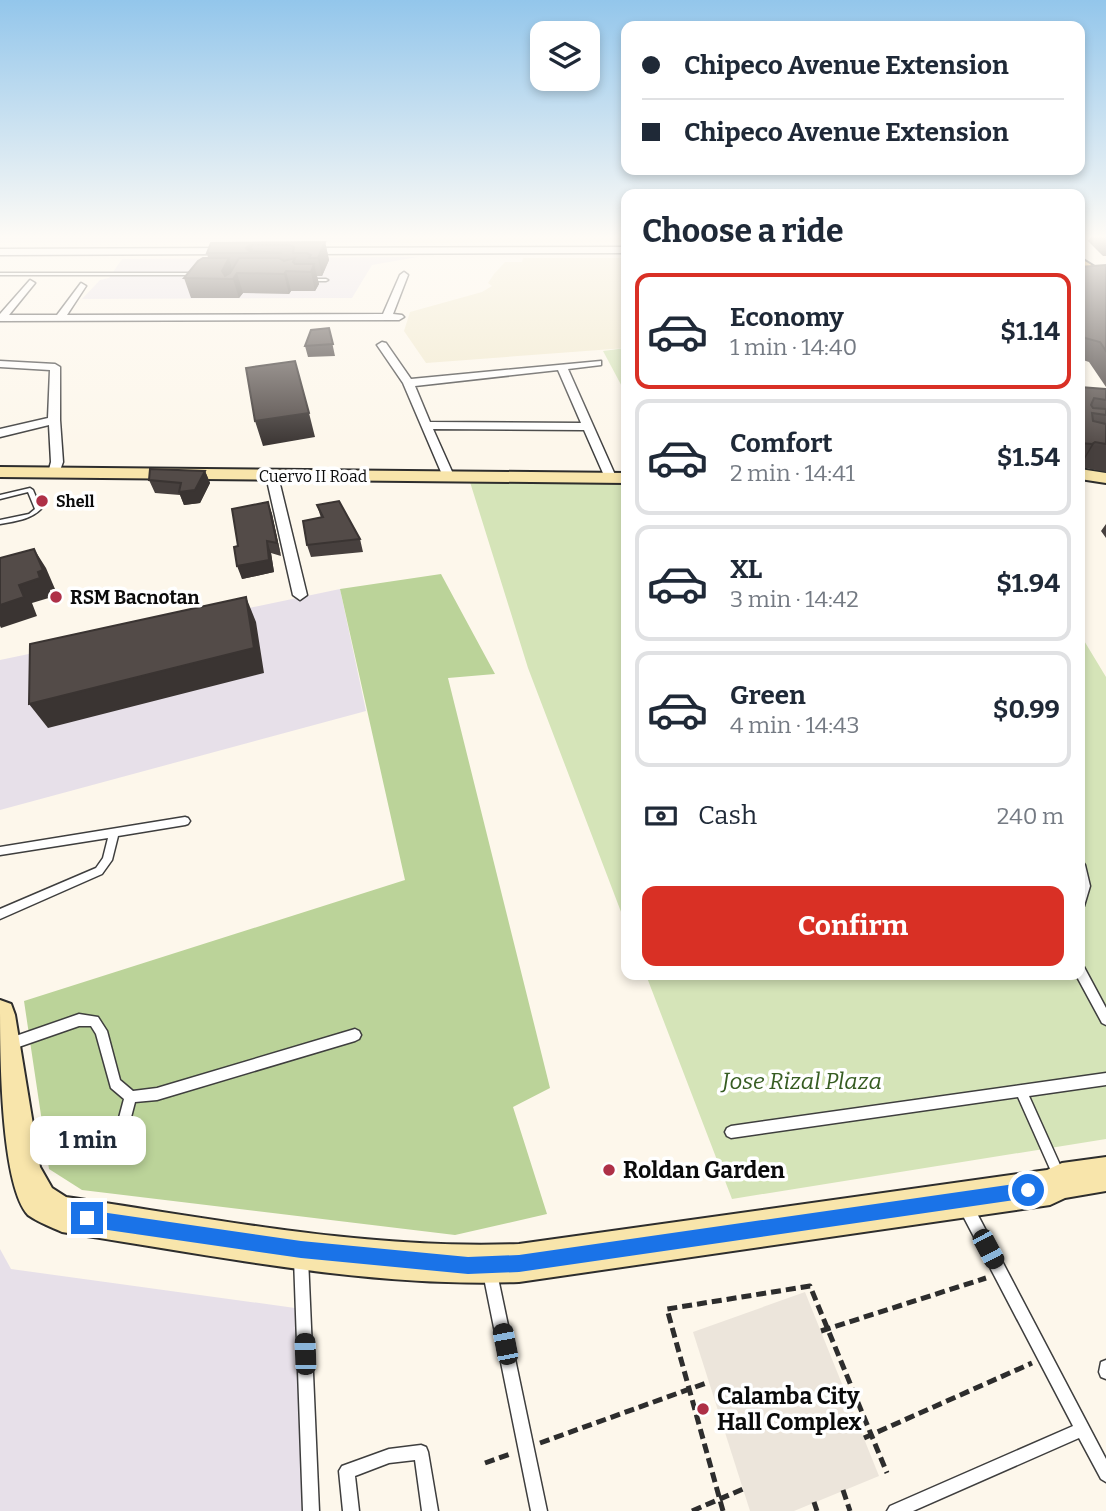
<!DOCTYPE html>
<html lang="en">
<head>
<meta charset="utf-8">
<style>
  body { margin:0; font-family:Bitter,serif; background:#f6f6f7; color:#1f2937; height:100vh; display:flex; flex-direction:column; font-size:26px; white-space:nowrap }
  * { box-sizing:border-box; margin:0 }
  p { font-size:23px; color:#747a83 }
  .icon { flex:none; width:38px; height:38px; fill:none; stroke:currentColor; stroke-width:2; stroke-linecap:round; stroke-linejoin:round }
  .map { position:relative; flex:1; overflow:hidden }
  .drawer { position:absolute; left:621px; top:189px; width:464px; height:791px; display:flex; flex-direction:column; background:#fff; border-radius:14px; box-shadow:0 4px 10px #0003 }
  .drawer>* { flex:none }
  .top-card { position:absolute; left:621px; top:21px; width:464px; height:154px; border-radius:14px; box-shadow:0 4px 10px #0003; display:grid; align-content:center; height:154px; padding:0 21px; background:#fff }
  .fabs { position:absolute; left:530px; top:21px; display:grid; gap:14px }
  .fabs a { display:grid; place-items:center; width:70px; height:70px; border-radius:14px; background:#fff; box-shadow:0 4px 10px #0003; font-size:35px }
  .end { position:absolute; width:32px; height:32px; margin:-16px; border:9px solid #1a73e8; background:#fff; box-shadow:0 0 0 4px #fff }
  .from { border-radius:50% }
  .bubble { position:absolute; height:49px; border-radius:14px; background:#fff; box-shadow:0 4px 10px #0003; font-size:23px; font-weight:700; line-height:49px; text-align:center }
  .car { position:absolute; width:21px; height:42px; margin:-21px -10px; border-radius:9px; box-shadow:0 0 5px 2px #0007; background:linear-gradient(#222 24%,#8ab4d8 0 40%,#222 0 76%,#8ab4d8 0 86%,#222 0) }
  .top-card b { display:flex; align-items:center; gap:24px; height:66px; font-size:26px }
  .top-card b+b { border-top:2px solid #e0e1e3 }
  .top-card i { width:18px; height:18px; background:#1f2937 }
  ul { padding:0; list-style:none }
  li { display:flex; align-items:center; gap:21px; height:116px; margin:0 14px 10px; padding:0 7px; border:4px solid #e0e1e3; border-radius:14px }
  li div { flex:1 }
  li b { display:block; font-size:26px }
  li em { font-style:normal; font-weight:700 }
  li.active { border-color:#d93025 }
  li>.icon { width:63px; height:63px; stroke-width:1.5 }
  h2 { padding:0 21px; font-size:32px; line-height:84px }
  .pay { display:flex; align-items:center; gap:18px; height:77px; padding:0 21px; font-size:26px }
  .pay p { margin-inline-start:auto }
  .primary-button { display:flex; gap:14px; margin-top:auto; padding:14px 21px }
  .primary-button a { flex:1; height:80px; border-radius:14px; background:#d93025; color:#fff; font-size:28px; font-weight:700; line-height:80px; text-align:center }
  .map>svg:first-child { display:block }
  .industrial { fill:#e7e0e9 }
  .farmland { fill:#f1e9cd }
  .green { fill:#d5e4b8 }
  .forest { fill:#bbd399 }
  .plaza { fill:#ece5db }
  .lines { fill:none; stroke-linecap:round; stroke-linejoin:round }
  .lane-casing { stroke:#3e3e3e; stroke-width:3 }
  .street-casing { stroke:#3e3e3e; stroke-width:3 }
  .secondary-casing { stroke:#2d2d2d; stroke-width:4 }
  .primary-casing { stroke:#1c1c1c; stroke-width:4 }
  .path { stroke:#2d2d2d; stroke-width:5; stroke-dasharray:10 5; stroke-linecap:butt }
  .lane { fill:#fff; fill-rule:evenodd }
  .street { fill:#fff; fill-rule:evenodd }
  .secondary { fill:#f8e5ab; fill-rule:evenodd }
  .primary { fill:#edbb6b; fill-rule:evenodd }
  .wall { fill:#47403e }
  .shaded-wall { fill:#3a3432 }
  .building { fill:#534b48; stroke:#3a3432; stroke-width:2 }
  .route { fill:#1a73e8 }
  .poi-dot { fill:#ae3047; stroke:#fff; stroke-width:2.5 }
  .labels { text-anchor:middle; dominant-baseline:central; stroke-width:7; stroke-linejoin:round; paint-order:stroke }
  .far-street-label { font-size:16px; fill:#0b0b0b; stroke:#fff }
  .far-poi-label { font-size:16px; font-weight:bold; fill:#0b0b0b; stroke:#fff; text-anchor:start }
  .poi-label { font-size:19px; font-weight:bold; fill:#0b0b0b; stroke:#fff; text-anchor:start }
  .near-park-label { font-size:23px; font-style:italic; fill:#365c22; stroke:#fff }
  .near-poi-label { font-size:23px; font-weight:bold; fill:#0b0b0b; stroke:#fff; text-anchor:start }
</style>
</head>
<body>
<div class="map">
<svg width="1106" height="1511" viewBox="0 0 1106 1511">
  <rect width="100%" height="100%" fill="#fdf7eb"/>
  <path class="industrial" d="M0,236H395L401,243H0Z
    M417,257L372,265L352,298L82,299L100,280L109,278L122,259Z
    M340,589L366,711L0,810V660Z
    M0,1249L11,1269L295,1308L305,1511H0Z"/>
  <path class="farmland" d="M395,236H626V242L401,243Z
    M523,258H626V348L426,363L404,331L410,312L482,292L492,286L488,283L494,274L505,262H522Z"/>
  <path class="green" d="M626,348V394L603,351Z
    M470,482L626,483V925L528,668Z
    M1080,634L1106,677V1139L732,1199L646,975H1080Z"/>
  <path class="forest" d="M441,574L495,674L448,678L550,1088L513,1107L547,1214L455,1235L82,1190L49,1169L24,1001L405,880L340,589Z"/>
  <path class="plaza" d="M805,1292L879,1476L794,1511H750L693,1332Z"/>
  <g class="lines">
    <defs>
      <path id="lane" d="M0,273H196L198,274L196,275H0Z
        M306,279H326L328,280L326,281H304Z
        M30,488L33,490L41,509C30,520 15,521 0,524V520L29,514L35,509L28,492L0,499V495Z
        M185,817L188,818L190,821L188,824L185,825L118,836L112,860L102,874L0,919V909L96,868L103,858L108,838L0,855V847Z
        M1080,861L1083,862L1085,865L1090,886L1084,906L1080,908Z
        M1080,966L1084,967L1106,1008V1025L1102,1023L1076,975H1080Z
        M79,1014L98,1017L107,1031L120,1080L133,1091L157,1088L355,1029L359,1031L361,1035L359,1039L355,1041L157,1100L135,1102L124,1144L122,1148L118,1150L114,1148L112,1144L124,1099L111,1088L96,1034L91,1026H79L10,1050L6,1048L4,1044L6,1040L10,1038Z
        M1106,1073V1085L1029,1096L1065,1176L1063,1180L1059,1182L1055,1180L1018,1097L731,1138L727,1136L725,1132L727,1128L731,1126Z
        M966,1201L971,1202L1106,1459V1482L1101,1479L1079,1438L913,1511H887L890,1506L1073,1426L961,1212L960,1207L961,1202Z
        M301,1251L306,1253L308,1258L319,1511H303L294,1258L296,1253Z
        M490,1266L495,1268L497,1273L547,1511H531L483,1273L485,1268Z
        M1106,1360V1379L1101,1377L1099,1372L1101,1362Z
        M421,1445L426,1447L428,1452L438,1511H422L415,1460L389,1463L355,1476L359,1511H343L339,1471L342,1466L389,1449Z"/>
      <path id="street" d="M626,247V253L304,254L300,251L304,248Z
        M0,249L231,248L235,251L231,254L0,255Z
        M404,272L408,275L393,314L402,315L404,317L399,320L0,321V314L30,280L35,283L9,315H57L81,283L86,286L67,315L383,314L400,275Z
        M382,342L386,343L411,379L601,361V365L568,369L616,477L610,481L606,480L584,430L433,429L454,476L452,479H444L403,383L377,345ZM558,370L581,423L430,422L415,386Z
        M0,361L55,364L60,367V420L63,462L58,476H50L48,473L51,462L49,425L0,437V429L48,418L50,370L0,367Z
        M272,472L278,476L307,595L300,600L293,595L266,476Z"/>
      <path id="secondary" d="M0,467L626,473V483L0,477Z
        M1080,469L1106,473V483L1080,479Z
        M0,1000L11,1004L15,1015L40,1167L52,1188L66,1197C215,1219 368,1250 519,1244L1047,1170L1062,1163L1106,1157V1191L1065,1198L1050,1205L519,1282C368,1288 211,1255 62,1232C51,1227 38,1222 28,1215C0,1184 0,1048 0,1000Z"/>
      <path id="primary" d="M1080,258L1106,274V284L1080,268Z"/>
    </defs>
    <use href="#lane" class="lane-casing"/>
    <use href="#street" class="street-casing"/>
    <use href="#secondary" class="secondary-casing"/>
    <use href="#primary" class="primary-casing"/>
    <path class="path" d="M821,1331L986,1278
      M864,1438L1032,1363
      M540,1443L709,1382
      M485,1463L513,1453
      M843,1490L850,1511
      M814,1502L817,1511
      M692,1511L743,1489
      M723,1511L667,1309L810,1286L887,1473"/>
    <use href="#lane" class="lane"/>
    <use href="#street" class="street"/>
    <use href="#secondary" class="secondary"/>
    <use href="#primary" class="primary"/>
  </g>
  <path class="wall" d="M1091,236H1106V256H1103L1088,241Z
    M325,242L329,260L322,276H317L319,284L315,291H291L289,294L243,293L239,298H191L184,278L208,258L207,253L211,243Z
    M1106,265V387L1089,362L1080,359V267Z
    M329,328L335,356L308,357L305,346Z
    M1080,387L1106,389V472L1080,467Z
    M205,471L210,483L200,503L184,505L180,495L155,493L149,480Z
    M268,502L272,514L281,556L271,553L274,572L242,579L238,546Z
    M317,505L360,539L363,552L311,557L307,545L321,518Z
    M1106,524V538L1101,531Z"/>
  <path class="shaded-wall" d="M325,242L329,260L322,276L318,258Z
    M251,244L254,253H248L246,248Z
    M229,258L234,277L237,273L243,293L239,298L233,279H224L222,271Z
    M314,264L319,284L315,291L311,272Z
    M286,271L291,291L289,294L284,274Z
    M309,413L315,437L263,446L255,421Z
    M1095,442L1080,467V465L1092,444Z
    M205,471L210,483L200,503L184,505L179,492Z
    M268,502L272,514L281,556L277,543Z
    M267,541L271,553L274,572L242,579L237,566Z
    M34,549L46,568L55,589L50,590L52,597L32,603L37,616L1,628L0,626V605L19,585L38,572Z
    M246,597L256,622L264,673L48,728L29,704Z"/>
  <path class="building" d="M325,242L318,258H309L311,255L307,253H293L294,247L290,245L251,244L246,248L249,251L282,253H207L211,243Z
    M203,258H229L222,271L225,276L230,273L239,258H279L284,261L295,258L293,262L295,264H314L311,272L286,271L284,274L237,273L233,279L184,278L198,261Z
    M1106,265V351L1100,342L1085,338L1080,331V267Z
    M329,328L333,344L305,346L311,330Z
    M295,361L309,413L255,421L246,368Z
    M1080,387L1106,389V400L1094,398L1091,405L1093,408L1106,409V415L1092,413L1093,421L1106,424V444L1095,442L1092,444L1080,443Z
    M150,469L205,471L195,490L179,492L181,483L149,480Z
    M339,501L360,539L307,545L303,521L323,517L317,505Z
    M268,502L277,543L267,541L269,560L237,566L234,547L238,546L232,509Z
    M34,549L43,570L38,572L40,578L19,585L24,597L0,605V558Z
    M246,597L254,648L29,704L30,644Z"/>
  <linearGradient id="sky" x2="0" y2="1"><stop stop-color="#93c6eb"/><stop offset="0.53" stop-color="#fefbf6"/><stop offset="1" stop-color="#fefbf6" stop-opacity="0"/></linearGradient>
  <rect width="1106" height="447" fill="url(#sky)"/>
  <path class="route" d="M1028,1182L1034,1184L1036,1190L1034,1196L1028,1198L519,1272L468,1274L301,1258L87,1227L81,1224L79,1218L81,1212L87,1210L301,1241L468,1257L519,1255Z"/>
  <g class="poi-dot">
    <circle cx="42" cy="501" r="7"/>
    <circle cx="56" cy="597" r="7"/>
    <circle cx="609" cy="1170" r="7"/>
    <circle cx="703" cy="1409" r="7"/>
  </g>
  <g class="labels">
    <g class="far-street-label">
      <text x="313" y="476">Cuervo II Road</text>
    </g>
    <g class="far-poi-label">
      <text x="56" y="501">Shell</text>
    </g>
    <g class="poi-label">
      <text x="70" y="597">RSM Bacnotan</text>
    </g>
    <g class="near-park-label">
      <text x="802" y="1081">Jose Rizal Plaza</text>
    </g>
    <g class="near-poi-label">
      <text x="623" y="1170">Roldan Garden</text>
      <text x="717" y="1396">Calamba City<tspan x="717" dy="26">Hall Complex</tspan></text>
    </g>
  </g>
</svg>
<div class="fabs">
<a><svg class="icon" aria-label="layers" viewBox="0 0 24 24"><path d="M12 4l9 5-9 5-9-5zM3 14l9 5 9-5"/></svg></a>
</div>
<i class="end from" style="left:1028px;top:1190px"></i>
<i class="end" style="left:87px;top:1218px"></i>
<div class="bubble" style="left:30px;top:1116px;width:116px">1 min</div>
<i class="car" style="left:988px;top:1249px;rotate:152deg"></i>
<i class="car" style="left:505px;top:1344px;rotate:349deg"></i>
<i class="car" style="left:305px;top:1354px;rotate:358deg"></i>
<div class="top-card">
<b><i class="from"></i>Chipeco Avenue Extension</b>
<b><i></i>Chipeco Avenue Extension</b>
</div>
<section class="drawer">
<h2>Choose a ride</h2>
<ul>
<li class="active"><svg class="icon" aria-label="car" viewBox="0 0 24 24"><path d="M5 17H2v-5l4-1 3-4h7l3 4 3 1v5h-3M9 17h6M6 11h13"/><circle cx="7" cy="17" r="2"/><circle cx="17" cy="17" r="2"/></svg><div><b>Economy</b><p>1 min · 14:40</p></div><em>$1.14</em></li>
<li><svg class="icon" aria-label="car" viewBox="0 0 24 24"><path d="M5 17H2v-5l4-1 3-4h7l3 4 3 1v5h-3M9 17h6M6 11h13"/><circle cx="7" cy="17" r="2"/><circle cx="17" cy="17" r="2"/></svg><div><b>Comfort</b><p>2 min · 14:41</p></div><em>$1.54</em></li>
<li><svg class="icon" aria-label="car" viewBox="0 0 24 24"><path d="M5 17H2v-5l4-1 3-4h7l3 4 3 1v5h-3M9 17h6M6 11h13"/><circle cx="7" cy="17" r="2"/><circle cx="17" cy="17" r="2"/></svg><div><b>XL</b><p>3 min · 14:42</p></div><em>$1.94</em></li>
<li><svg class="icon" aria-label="car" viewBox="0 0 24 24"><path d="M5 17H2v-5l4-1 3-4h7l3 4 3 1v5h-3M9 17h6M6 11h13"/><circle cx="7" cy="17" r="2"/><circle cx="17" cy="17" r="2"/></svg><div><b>Green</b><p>4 min · 14:43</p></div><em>$0.99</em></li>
</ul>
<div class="pay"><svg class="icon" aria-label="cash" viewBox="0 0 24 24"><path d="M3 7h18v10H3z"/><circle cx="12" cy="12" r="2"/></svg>Cash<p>240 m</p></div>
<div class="primary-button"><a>Confirm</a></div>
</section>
</div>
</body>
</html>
